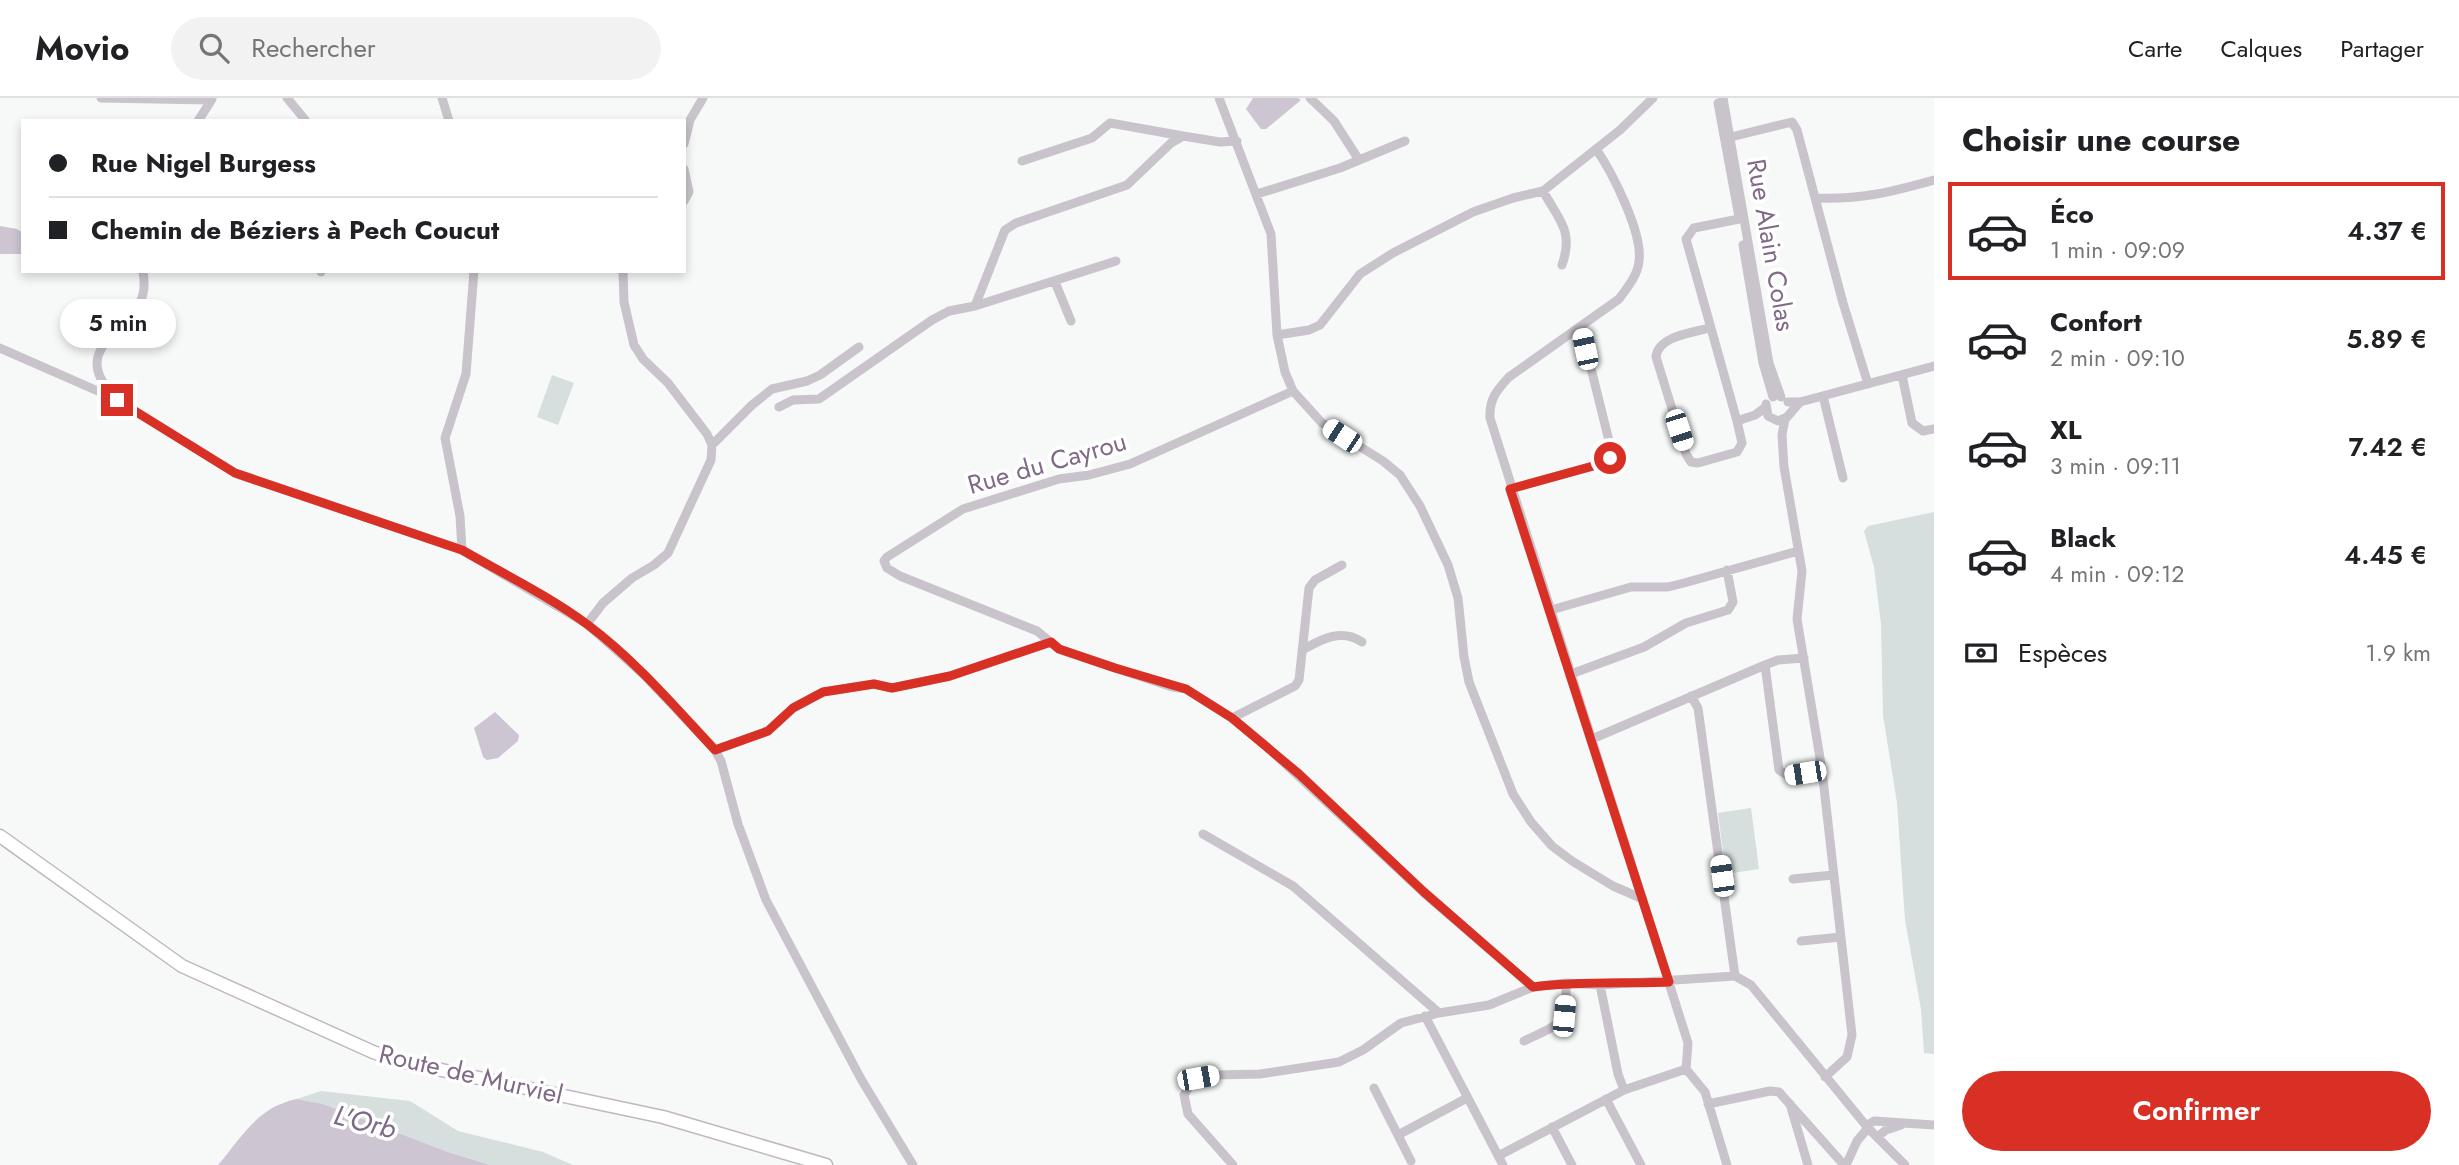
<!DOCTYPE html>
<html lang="fr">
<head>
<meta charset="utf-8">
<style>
  body { margin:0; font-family:Jost,sans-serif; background:#f2f2f2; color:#202124; height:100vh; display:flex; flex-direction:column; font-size:26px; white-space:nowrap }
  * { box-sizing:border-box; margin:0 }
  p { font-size:23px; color:#757577 }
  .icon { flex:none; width:38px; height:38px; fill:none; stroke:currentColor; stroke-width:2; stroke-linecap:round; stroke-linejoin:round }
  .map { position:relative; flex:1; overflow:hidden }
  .details { display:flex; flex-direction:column; background:#fff; width:525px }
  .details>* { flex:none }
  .banner { position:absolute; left:21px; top:21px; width:665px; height:154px; border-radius:0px; box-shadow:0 4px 10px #0003; display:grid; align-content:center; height:154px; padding:0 28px; background:#fff }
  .end { position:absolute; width:32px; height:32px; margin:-16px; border:9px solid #d93025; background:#fff; box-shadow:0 0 0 4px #fff }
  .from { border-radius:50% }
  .bubble { position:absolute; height:49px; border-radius:24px; background:#fff; box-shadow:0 4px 10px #0003; font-size:23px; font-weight:600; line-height:49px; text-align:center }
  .car { position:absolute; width:21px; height:42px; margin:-21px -10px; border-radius:9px; box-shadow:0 0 5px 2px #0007; background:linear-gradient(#fff 24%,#345 0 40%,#fff 0 76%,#345 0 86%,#fff 0) }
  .banner b { display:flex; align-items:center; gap:24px; height:66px; font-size:26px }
  .banner b+b { border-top:2px solid #e0e0e0 }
  .banner i { width:18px; height:18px; background:#202124 }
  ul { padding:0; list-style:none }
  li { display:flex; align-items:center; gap:21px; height:98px; margin:0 14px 10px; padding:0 14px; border:4px solid transparent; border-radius:0px }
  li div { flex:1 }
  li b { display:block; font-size:26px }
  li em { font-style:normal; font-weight:600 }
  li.current { border-color:#d93025 }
  li>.icon { width:63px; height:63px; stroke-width:1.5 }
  h2 { padding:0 28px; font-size:32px; line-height:84px }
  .pay { display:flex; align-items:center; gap:18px; height:77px; padding:0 28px; font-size:26px }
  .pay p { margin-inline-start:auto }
  .action { display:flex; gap:14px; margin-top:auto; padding:14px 28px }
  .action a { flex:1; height:80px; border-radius:42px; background:#d93025; color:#fff; font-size:28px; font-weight:600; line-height:80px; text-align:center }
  header { display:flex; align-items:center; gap:42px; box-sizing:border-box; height:98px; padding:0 35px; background:#fff; border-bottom:2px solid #e0e0e0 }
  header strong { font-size:33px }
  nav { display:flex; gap:38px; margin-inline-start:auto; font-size:24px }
  .search { width:490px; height:63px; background:#f2f2f2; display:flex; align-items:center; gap:18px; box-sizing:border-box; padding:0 24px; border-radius:38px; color:#757577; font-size:26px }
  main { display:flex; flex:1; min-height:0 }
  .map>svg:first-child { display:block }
  .green { fill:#d6dede }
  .water { fill:#cdc5d2 }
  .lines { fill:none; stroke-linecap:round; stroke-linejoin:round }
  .secondary-casing { stroke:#bfb7c1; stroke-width:15 }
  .street { stroke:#c9c3cb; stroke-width:9 }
  .secondary { stroke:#fff; stroke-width:12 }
  .route { stroke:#d93025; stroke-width:9 }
  .labels { text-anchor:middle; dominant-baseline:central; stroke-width:7; stroke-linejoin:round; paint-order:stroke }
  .street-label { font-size:26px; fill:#816988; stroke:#fff }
  .water-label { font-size:28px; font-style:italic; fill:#7d6a8a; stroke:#fff }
</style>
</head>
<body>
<header>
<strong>Movio</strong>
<div class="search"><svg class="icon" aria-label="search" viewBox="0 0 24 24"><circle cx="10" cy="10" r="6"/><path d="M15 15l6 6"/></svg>Rechercher</div>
<nav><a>Carte</a><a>Calques</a><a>Partager</a></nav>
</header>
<main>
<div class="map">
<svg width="1934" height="1067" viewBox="0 0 1934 1067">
  <rect width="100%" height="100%" fill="#f7f9f8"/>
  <path class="green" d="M552,277L574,285L558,327L537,319Z
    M1934,414V956L1924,955L1921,911L1905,822L1897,705L1883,617L1881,526L1874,469L1864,433L1868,428Z
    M1751,710L1759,771L1726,776L1718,715Z
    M321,993L410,1003L458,1033L543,1054L573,1067H490L448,1054L323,1006L297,1001Z"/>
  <path class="water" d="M1253,0H1298L1301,2L1266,31H1261L1246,11Z
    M0,128L17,131L23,135V156H0Z
    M495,614L519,637L518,643L498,660L487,662L483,659L474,630Z
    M297,1001L323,1006L448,1054L490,1067H218C242,1039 257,1009 297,1001Z"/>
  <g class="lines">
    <defs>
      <path id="secondary" d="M0,738L182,868L373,954L399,963L663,1019L826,1067"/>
    </defs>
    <use href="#secondary" class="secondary-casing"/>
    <path class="street" d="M101,0L210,2
      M287,0L306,23
      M442,0L449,23
      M1219,0L1271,136L1277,237L1285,274L1293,293L1322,325L1383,363L1400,377L1420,408L1448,467L1458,500L1464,559L1469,584L1513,696L1531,724L1552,748L1572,763L1613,788L1643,801
      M1310,0L1334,23L1359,62
      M1723,0L1769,265L1781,299
      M1718,5L1739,119
      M198,23L212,1
      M1731,39L1792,24L1797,32L1843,205L1868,286
      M684,46L690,22L703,0
      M1596,51C1612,74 1643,135 1639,163C1638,177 1627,190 1619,201L1509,279C1497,292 1489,301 1490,320L1688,945L1686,971L1705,994L1727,1067
      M1022,63L1092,40L1110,25L1183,38
      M684,71L689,94L684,103
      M1543,93C1559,122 1574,133 1562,167
      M1257,96L1340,70L1405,43
      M1815,100C1860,102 1891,94 1934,82
      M1739,121L1694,130L1686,141L1737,323L1755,317L1766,309
      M1743,147L1763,265L1773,299
      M321,174V173
      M1055,184L1071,223
      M975,208L1116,163
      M1709,230C1692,235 1658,238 1656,259L1686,356L1691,364L1698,365L1737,354L1742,345L1737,323
      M1277,237L1309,232L1320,227L1360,176L1393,155L1473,114L1513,100L1543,93L1620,32L1653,0
      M0,250L116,301L235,375L462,452L587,526L645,578L715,652L721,663L738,726L766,802L861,981L913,1067
      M1902,277L1912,325L1923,333L1934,331
      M1293,293L1130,366L1089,377L1059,381L963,411L887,459L884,463L887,470L900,478L1037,533L1059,551L1172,589L1186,591L1232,620L1266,648L1424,795L1533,889L1566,885L1600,887L1735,878
      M114,298C66,249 134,233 143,196C145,189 144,180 143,173
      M1823,298L1843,380
      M1788,304H1800L1934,268
      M1766,306L1768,318L1778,323L1787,319L1800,304
      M779,309L793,302L819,301L932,222L949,213L975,208L1005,132L1016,125L1127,87L1171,45L1183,38L1220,44L1237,43
      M1785,321L1782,337L1784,369L1802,473L1797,521L1822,672L1852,937L1847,959L1825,979
      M712,347L752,307L772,291L807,283L820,277L859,249
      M1510,391L1604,365L1610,360L1611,351L1581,230
      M462,452L460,418L445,340L466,276L474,173
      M1551,512L1631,489H1668L1684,485L1798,453
      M587,526L603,505L632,480L654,467L668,455L711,362L712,347L707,336L668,285L643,261L634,247L624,204L623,173
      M1304,551C1322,541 1342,530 1362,544
      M1765,567L1779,672L1787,677L1822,672
      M1571,576L1644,549L1686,525L1728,512L1733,504L1727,472
      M1691,598L1698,610L1735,878
      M1232,620L1295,588L1299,582L1309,490L1315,482L1342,467
      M1592,641L1765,567L1778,562L1804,560
      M715,652L768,633L793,610L823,594L874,586L892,590L950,578L1051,544
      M1203,736L1293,788L1439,915
      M1793,781L1833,777
      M1801,843L1841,839
      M1735,878L1751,887L1868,1030L1905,1067
      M1600,887L1618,976L1624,992
      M1425,918L1503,1067
      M1524,943C1559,926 1567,928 1566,885
      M1374,990L1411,1063
      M1606,1001L1641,1067
      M1708,1006L1770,993L1779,994L1844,1067
      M1790,1006L1808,1067
      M1866,1028L1874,1023L1934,1027
      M1552,1029L1572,1067
      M1398,1037L1467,1000
      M1877,1039L1886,1032L1901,1027
      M1498,1058L1624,992L1686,971
      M1233,1067L1188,1016L1184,997L1193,982L1216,977L1260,976L1339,964L1363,952L1401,925L1439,915L1489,907L1533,889
      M1846,1067L1857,1043L1868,1030"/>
    <use href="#secondary" class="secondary"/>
  </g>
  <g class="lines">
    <path class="route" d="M117,302L235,375L462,452C502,475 551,499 588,527C635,562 675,609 715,652L768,633L793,610L823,594L874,586L892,590L950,578L1051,544L1059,551L1115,570L1186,591L1232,620L1299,676L1424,794L1533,889C1578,883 1624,886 1669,884L1510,391L1604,365L1610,360"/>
  </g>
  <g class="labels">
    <g class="street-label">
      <text transform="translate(1771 147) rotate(80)">Rue Alain Colas</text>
      <text transform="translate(1047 365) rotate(-16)">Rue du Cayrou</text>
      <text transform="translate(471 976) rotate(13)">Route de Murviel</text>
    </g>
    <g class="water-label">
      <text transform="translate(365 1024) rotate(14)">L'Orb</text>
    </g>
  </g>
</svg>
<i class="end from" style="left:1610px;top:360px"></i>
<i class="end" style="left:117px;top:302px"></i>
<div class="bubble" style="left:60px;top:201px;width:116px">5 min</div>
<i class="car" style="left:1585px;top:251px;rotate:348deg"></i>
<i class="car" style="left:1679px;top:332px;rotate:162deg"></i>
<i class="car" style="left:1342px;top:338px;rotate:303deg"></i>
<i class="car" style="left:1805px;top:675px;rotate:261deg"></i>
<i class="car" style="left:1722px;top:778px;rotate:352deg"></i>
<i class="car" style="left:1564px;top:918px;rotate:5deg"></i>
<i class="car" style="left:1198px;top:980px;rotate:80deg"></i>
<div class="banner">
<b><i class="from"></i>Rue Nigel Burgess</b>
<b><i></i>Chemin de Béziers à Pech Coucut</b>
</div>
</div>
<section class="details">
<h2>Choisir une course</h2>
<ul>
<li class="current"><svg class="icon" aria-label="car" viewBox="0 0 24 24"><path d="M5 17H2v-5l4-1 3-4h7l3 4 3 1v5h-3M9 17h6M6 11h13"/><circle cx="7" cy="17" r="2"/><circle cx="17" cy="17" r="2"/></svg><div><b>Éco</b><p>1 min · 09:09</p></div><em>4.37 €</em></li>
<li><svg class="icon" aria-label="car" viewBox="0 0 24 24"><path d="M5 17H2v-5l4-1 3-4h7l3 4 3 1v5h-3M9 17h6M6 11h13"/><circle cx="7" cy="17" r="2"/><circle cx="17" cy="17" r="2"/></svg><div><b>Confort</b><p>2 min · 09:10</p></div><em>5.89 €</em></li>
<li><svg class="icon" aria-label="car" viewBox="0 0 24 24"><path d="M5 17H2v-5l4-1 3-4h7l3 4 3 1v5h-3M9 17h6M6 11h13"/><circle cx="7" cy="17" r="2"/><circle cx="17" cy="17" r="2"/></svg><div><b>XL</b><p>3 min · 09:11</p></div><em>7.42 €</em></li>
<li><svg class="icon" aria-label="car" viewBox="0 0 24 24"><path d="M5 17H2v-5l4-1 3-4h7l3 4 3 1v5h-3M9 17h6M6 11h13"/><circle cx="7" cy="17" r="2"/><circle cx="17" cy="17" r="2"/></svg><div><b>Black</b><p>4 min · 09:12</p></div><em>4.45 €</em></li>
</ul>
<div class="pay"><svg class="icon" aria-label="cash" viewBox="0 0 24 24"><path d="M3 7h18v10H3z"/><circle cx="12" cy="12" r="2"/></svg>Espèces<p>1.9 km</p></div>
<div class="action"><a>Confirmer</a></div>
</section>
</main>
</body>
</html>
